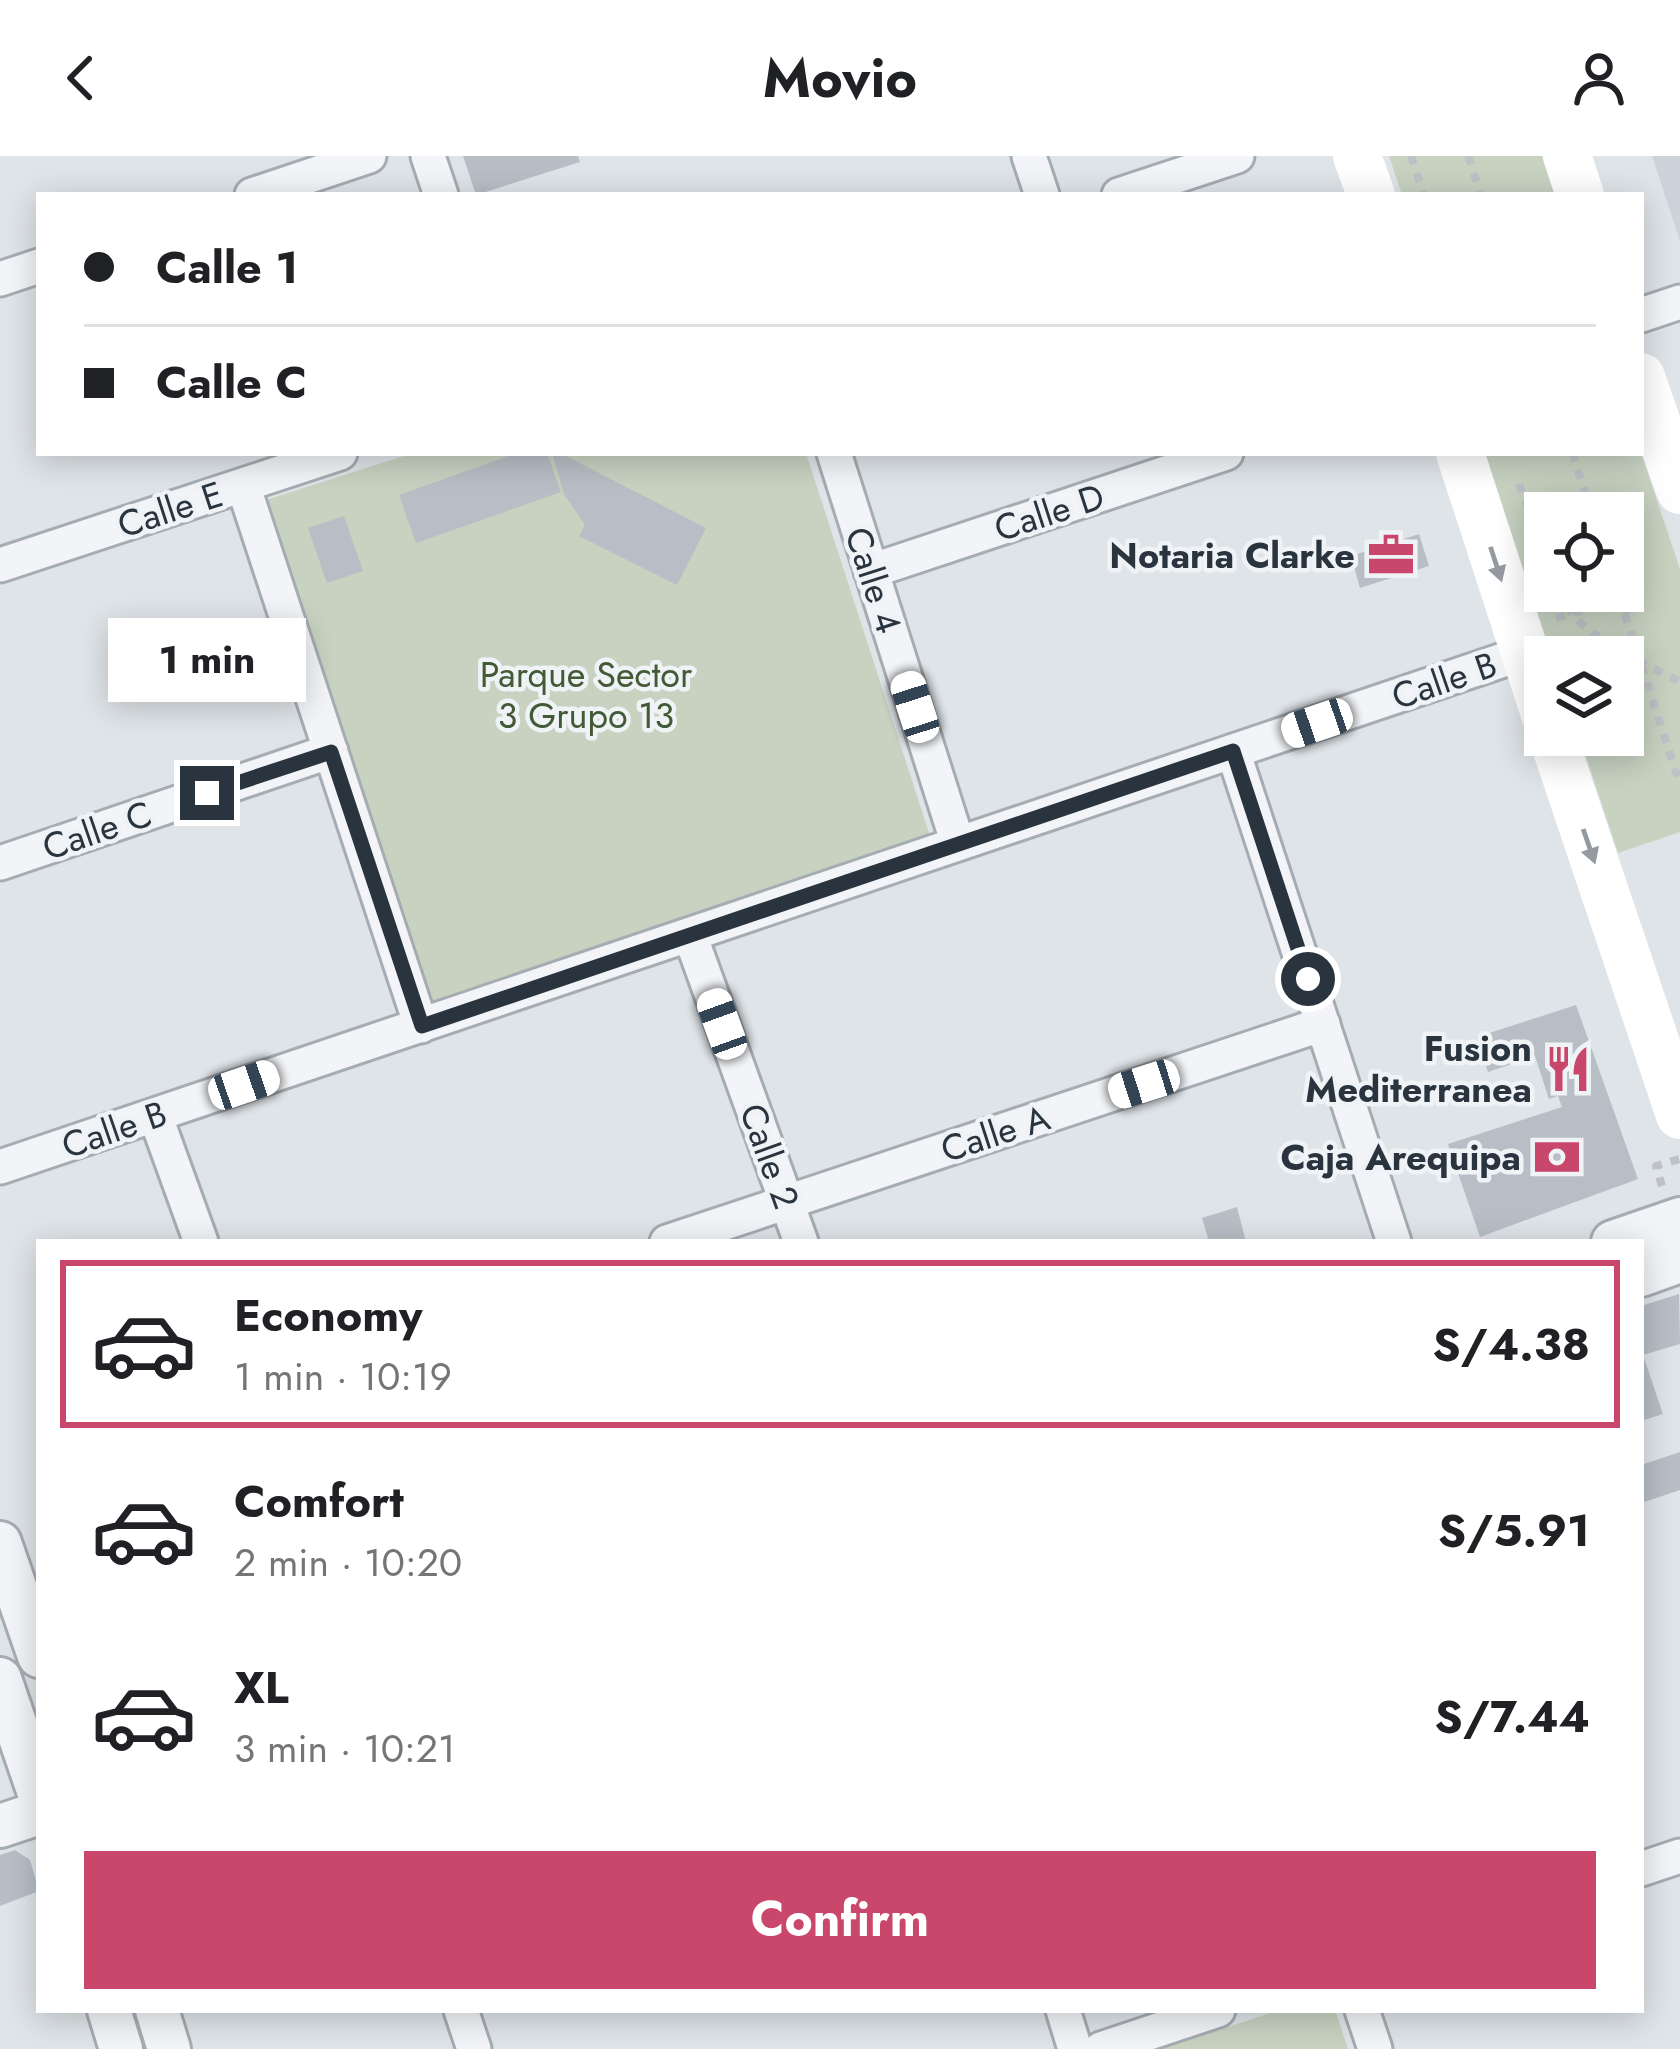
<!DOCTYPE html>
<html lang="en">
<head>
<meta charset="utf-8">
<style>
  body { margin:0; font-family:Jost,sans-serif; background:#f6f6f6; color:#202124; height:100vh; display:flex; flex-direction:column; font-size:45px; white-space:nowrap }
  * { box-sizing:border-box; margin:0 }
  p { font-size:39px; color:#757577 }
  .icon { flex:none; width:66px; height:66px; fill:none; stroke:currentColor; stroke-width:2; stroke-linecap:round; stroke-linejoin:round }
  .map { position:relative; flex:1; overflow:hidden }
  .drawer { position:absolute; left:36px; top:1083px; width:1608px; height:774px; display:flex; flex-direction:column; background:#fff; border-radius:0px; box-shadow:0 6px 30px #0003 }
  .drawer>* { flex:none }
  .banner { position:absolute; left:36px; top:36px; width:1608px; height:264px; border-radius:0px; box-shadow:0 6px 30px #0003; display:grid; align-content:center; height:264px; padding:0 48px; background:#fff }
  .fabs { position:absolute; left:1524px; top:336px; display:grid; gap:24px }
  .fabs a { display:grid; place-items:center; width:120px; height:120px; border-radius:0px; background:#fff; box-shadow:0 6px 30px #0003; font-size:60px }
  .end { position:absolute; width:54px; height:54px; margin:-27px; border:15px solid #29343f; background:#fff; box-shadow:0 0 0 6px #fff }
  .from { border-radius:50% }
  .bubble { position:absolute; height:84px; border-radius:0px; background:#fff; box-shadow:0 6px 30px #0003; font-size:39px; font-weight:700; line-height:84px; text-align:center }
  .car { position:absolute; width:36px; height:72px; margin:-36px -18px; border-radius:15px; box-shadow:0 0 9px 3px #0007; background:linear-gradient(#fff 24%,#345 0 40%,#fff 0 76%,#345 0 86%,#fff 0) }
  .banner b { display:flex; align-items:center; gap:42px; height:114px; font-size:45px }
  .banner b+b { border-top:3px solid #e0e0e0 }
  .banner i { width:30px; height:30px; background:#202124 }
  ul { padding:21px 0 0; list-style:none }
  li { display:flex; align-items:center; gap:36px; height:168px; margin:0 24px 18px; padding:0 24px; border:6px solid transparent; border-radius:0px }
  li div { flex:1 }
  li b { display:block; font-size:45px }
  li em { font-style:normal; font-weight:700 }
  li.on { border-color:#ca476c }
  li>.icon { width:108px; height:108px; stroke-width:1.5 }
  .primary-button { display:flex; gap:24px; margin-top:auto; padding:24px 48px }
  .primary-button a { flex:1; height:138px; border-radius:0px; background:#ca476c; color:#fff; font-size:48px; font-weight:700; line-height:138px; text-align:center }
  header { display:flex; justify-content:space-between; align-items:center; height:156px; padding:0 48px; background:#fff; font-size:54px; font-weight:700 }
  .map>svg:first-child { display:block }
  .built { fill:#cdd3da }
  .green { fill:#c7d2c1; fill-rule:evenodd }
  .building { fill:#b7bec5 }
  .lines { fill:none; stroke-linecap:round; stroke-linejoin:round }
  .minor-casing { stroke:#a5acb2; stroke-width:39 }
  .tertiary-casing { stroke:#a5acb2; stroke-width:48 }
  .path { stroke:#bec2c7; stroke-width:8; stroke-dasharray:9 9; stroke-linecap:butt }
  .minor { stroke:#f2f4f7; stroke-width:33 }
  .tertiary { stroke:#f2f4f7; stroke-width:42 }
  .secondary { stroke:#fff; stroke-width:48 }
  .oneway { fill:#949a9f }
  .route { stroke:#29343f; stroke-width:15 }
  .labels { text-anchor:middle; dominant-baseline:central; stroke-width:9; stroke-linejoin:round; paint-order:stroke }
  .street-label { font-size:36px; fill:#29343f; stroke:#eff3f6 }
  .poi-label { font-size:36px; font-weight:bold; fill:#29343f; stroke:#eff3f6; text-anchor:end }
  .park-label { font-size:36px; fill:#425a36; stroke:#eff3f6 }
</style>
</head>
<body>
<header><svg class="icon" aria-label="back" viewBox="0 0 24 24"><path d="M15 5l-7 7 7 7"/></svg>Movio<svg class="icon" aria-label="person" viewBox="0 0 24 24"><circle cx="12" cy="8" r="4"/><path d="M4 21q1-7 8-7t8 7"/></svg></header>
<div class="map">
<svg width="1680" height="1893" viewBox="0 0 1680 1893">
  <rect width="100%" height="100%" fill="#dfe4e8"/>
  <path class="built" d="M1652,0H1680V85Z"/>
  <path class="green" d="M1389,0H1542L1555,39H1402Z
    M413,297H806L930,680L431,845L266,344Z
    M1483,297H1641L1680,413V676L1618,697L1579,579H1623V501H1552ZM1545,357H1623V435H1545Z
    M1280,1854H1335L1348,1893H1160Z"/>
  <path class="building" d="M463,0H578L580,6L476,39Z
    M517,297H547L561,336L416,387L399,339Z
    M552,297H560L706,372L677,429L579,380L585,369L564,338Z
    M344,360L363,415L327,427L308,372Z
    M1419,378L1429,410L1360,432L1351,400Z
    M1576,849L1638,1023L1480,1081L1448,988L1562,951L1558,940L1549,943L1535,900L1488,916L1477,881Z
    M1237,1051L1246,1086H1200L1208,1082L1202,1062Z
    M1679,1138L1680,1188L1643,1199L1663,1258L1641,1265V1150Z
    M1680,1296V1334L1641,1347V1309Z
    M15,1694L30,1704L39,1735L0,1750V1699Z"/>
  <g class="lines">
    <defs>
      <path id="minor" d="M428,0L441,39
        M1029,0L1042,39
        M252,39L369,0
        M1119,39L1237,0
        M0,123L39,110
        M1641,159L1680,146
        M834,297L958,688
        M243,329L421,870
        M0,409L340,297
        M871,415L1226,297
        M1233,595L1394,1086
        M0,707L331,595
        M690,779L801,1086
        M155,959L201,1086
        M0,1011L1524,497
        M667,1086L1323,868
        M1641,1713L1680,1700
        M461,1854L474,1893
        M1063,1854L1075,1893
        M1362,1854L1375,1893
        M1101,1893L1218,1854"/>
      <path id="tertiary" d="M1613,1086L1680,1063
        M1641,1119L1680,1105
        M0,1387L39,1500
        M0,1523L39,1637
        M0,1670L39,1657
        M109,1854L121,1893
        M157,1854L169,1893"/>
    </defs>
    <use href="#minor" class="minor-casing"/>
    <use href="#tertiary" class="tertiary-casing"/>
    <path class="path" d="M1411,0L1424,39
      M1468,0L1481,39
      M1572,297L1592,357
      M1519,328L1545,400
      M1558,435C1582,484 1635,502 1680,526
      M1613,435L1606,448L1625,458L1635,439L1623,433
      M1625,458L1680,629
      M1556,462L1606,448
      M1662,1030L1656,1010L1679,1003"/>
    <use href="#minor" class="minor"/>
    <use href="#tertiary" class="tertiary"/>
    <path class="secondary" d="M1357,0L1371,39
      M1567,0L1580,39
      M1641,221L1680,334
      M1460,297L1545,558
      M1552,579L1680,959"/>
  </g>
  <defs><path id="oneway-solid" d="M-6-.8H1V-3.2L6.5 0L1 3.2V.8H-6Z" transform="scale(3)"/></defs>
  <g class="oneway">
    <use href="#oneway-solid" transform="translate(1496 408) rotate(72)"/>
    <use href="#oneway-solid" transform="translate(1589 690) rotate(71)"/>
  </g>
  <g class="lines">
    <path class="route" d="M207,637L331,596L422,870L1233,595L1308,823"/>
  </g>
  <defs>
    <symbol id="office-bare" viewBox="-9 -9 18 18"><path d="M-6-3h4V-5.5h4V-3h4V5H-6ZM-1-4.5V-3h2v-1.5ZM-6 0V1H6V0Z" fill="#ca476c" stroke="#eff3f6" stroke-width="2.5" paint-order="stroke"/></symbol>
    <symbol id="restaurant-bare" viewBox="-9 -9 18 18"><path d="M-5-6h1v4h1v-4h1v4h1v-4h1v5L-1.5 .5V6h-2V.5L-5-1ZM5-6V6H3V1.5H1.5Q1.5-4 5-6Z" fill="#ca476c" stroke="#eff3f6" stroke-width="2.5" paint-order="stroke"/></symbol>
    <symbol id="bank-bare" viewBox="-9 -9 18 18"><path d="M-6-4H6V4H-6ZM0-2.3a2.3 2.3 0 1 0 0 4.6a2.3 2.3 0 1 0 0-4.6Z" fill="#ca476c" stroke="#eff3f6" stroke-width="2.5" paint-order="stroke"/></symbol>
  </defs>
  <g fill-rule="evenodd">
    <use href="#office-bare" x="1358" y="366" width="66" height="66"/>
    <use href="#restaurant-bare" x="1535" y="880" width="66" height="66"/>
    <use href="#bank-bare" x="1524" y="968" width="66" height="66"/>
  </g>
  <g class="labels">
    <g class="street-label">
      <text transform="translate(170 353) rotate(-18)">Calle E</text>
      <text transform="translate(1049 356) rotate(-18)">Calle D</text>
      <text transform="translate(874 424) rotate(72)">Calle 4</text>
      <text transform="translate(1444 524) rotate(-19)">Calle B</text>
      <text transform="translate(97 674) rotate(-19)">Calle C</text>
      <text transform="translate(114 973) rotate(-19)">Calle B</text>
      <text transform="translate(995 977) rotate(-18)">Calle A</text>
      <text transform="translate(770 1000) rotate(70)">Calle 2</text>
    </g>
    <g class="poi-label">
      <text x="1355" y="399">Notaria Clarke</text>
      <text x="1532" y="892">Fusion<tspan x="1532" dy="41">Mediterranea</tspan></text>
      <text x="1521" y="1001">Caja Arequipa</text>
    </g>
    <g class="park-label">
      <text x="586" y="518">Parque Sector<tspan x="586" dy="41">3 Grupo 13</tspan></text>
    </g>
  </g>
</svg>
<div class="fabs">
<a><svg class="icon" aria-label="locate" viewBox="0 0 24 24"><circle cx="12" cy="12" r="6"/><path d="M12 2v4M12 18v4M2 12h4M18 12h4"/></svg></a>
<a><svg class="icon" aria-label="layers" viewBox="0 0 24 24"><path d="M12 4l9 5-9 5-9-5zM3 14l9 5 9-5"/></svg></a>
</div>
<i class="end from" style="left:1308px;top:823px"></i>
<i class="end" style="left:207px;top:637px"></i>
<div class="bubble" style="left:108px;top:462px;width:198px">1 min</div>
<i class="car" style="left:915px;top:551px;rotate:342deg"></i>
<i class="car" style="left:1317px;top:567px;rotate:251deg"></i>
<i class="car" style="left:722px;top:868px;rotate:340deg"></i>
<i class="car" style="left:1144px;top:928px;rotate:252deg"></i>
<i class="car" style="left:244px;top:929px;rotate:71deg"></i>
<div class="banner">
<b><i class="from"></i>Calle 1</b>
<b><i></i>Calle C</b>
</div>
<section class="drawer">
<ul>
<li class="on"><svg class="icon" aria-label="car" viewBox="0 0 24 24"><path d="M5 17H2v-5l4-1 3-4h7l3 4 3 1v5h-3M9 17h6M6 11h13"/><circle cx="7" cy="17" r="2"/><circle cx="17" cy="17" r="2"/></svg><div><b>Economy</b><p>1 min · 10:19</p></div><em>S/4.38</em></li>
<li><svg class="icon" aria-label="car" viewBox="0 0 24 24"><path d="M5 17H2v-5l4-1 3-4h7l3 4 3 1v5h-3M9 17h6M6 11h13"/><circle cx="7" cy="17" r="2"/><circle cx="17" cy="17" r="2"/></svg><div><b>Comfort</b><p>2 min · 10:20</p></div><em>S/5.91</em></li>
<li><svg class="icon" aria-label="car" viewBox="0 0 24 24"><path d="M5 17H2v-5l4-1 3-4h7l3 4 3 1v5h-3M9 17h6M6 11h13"/><circle cx="7" cy="17" r="2"/><circle cx="17" cy="17" r="2"/></svg><div><b>XL</b><p>3 min · 10:21</p></div><em>S/7.44</em></li>
</ul>
<div class="primary-button"><a>Confirm</a></div>
</section>
</div>
</body>
</html>
